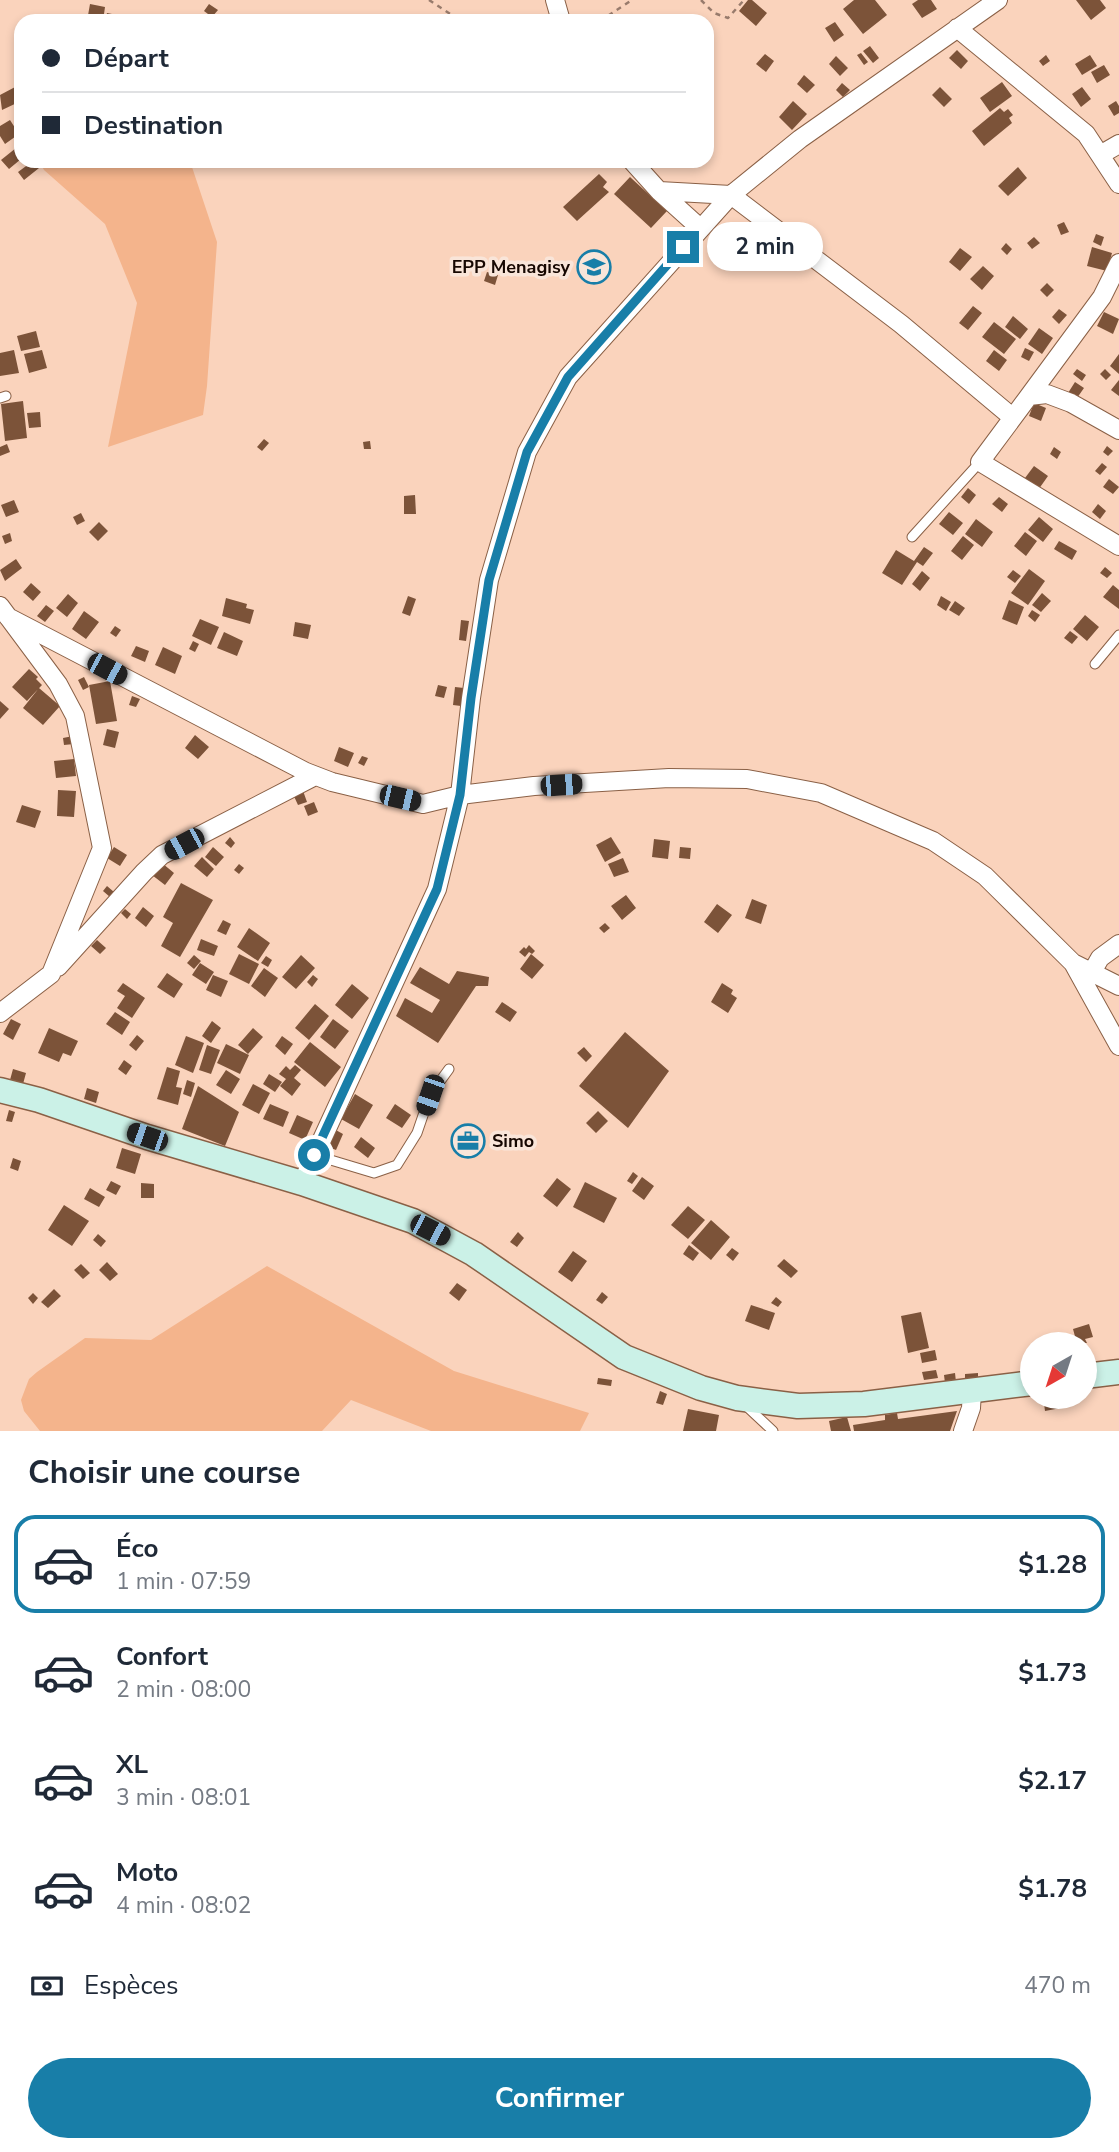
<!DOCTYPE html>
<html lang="fr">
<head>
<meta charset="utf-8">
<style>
  body { margin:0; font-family:"Nunito Sans",sans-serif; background:#f2f2f3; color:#1f2937; height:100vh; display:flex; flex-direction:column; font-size:26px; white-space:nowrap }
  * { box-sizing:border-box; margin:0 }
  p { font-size:23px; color:#747a83 }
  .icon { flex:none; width:38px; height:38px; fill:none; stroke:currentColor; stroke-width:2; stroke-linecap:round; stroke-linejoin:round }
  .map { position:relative; height:1431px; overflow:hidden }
  .details { display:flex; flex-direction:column; background:#fff; flex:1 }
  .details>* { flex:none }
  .banner { position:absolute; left:14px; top:14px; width:700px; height:154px; border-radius:21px; box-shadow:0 4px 10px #0003; display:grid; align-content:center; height:154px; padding:0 28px; background:#fff }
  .needle { width:46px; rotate:219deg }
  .controls { position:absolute; left:1020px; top:1332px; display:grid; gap:14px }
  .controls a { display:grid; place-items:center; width:77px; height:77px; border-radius:50%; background:#fff; box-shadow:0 4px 10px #0003; font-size:35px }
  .end { position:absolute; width:32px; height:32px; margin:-16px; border:9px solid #187ea8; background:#fff; box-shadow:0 0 0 4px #fff }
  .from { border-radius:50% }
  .bubble { position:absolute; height:49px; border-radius:24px; background:#fff; box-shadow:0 4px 10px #0003; font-size:23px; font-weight:700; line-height:49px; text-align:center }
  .car { position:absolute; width:21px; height:42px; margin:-21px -10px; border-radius:9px; box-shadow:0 0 5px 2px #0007; background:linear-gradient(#222 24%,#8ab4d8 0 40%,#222 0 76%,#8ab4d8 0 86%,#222 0) }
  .banner b { display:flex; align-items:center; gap:24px; height:66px; font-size:26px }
  .banner b+b { border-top:2px solid #e0e1e3 }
  .banner i { width:18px; height:18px; background:#1f2937 }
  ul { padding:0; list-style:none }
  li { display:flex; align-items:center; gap:21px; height:98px; margin:0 14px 10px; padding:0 14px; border:4px solid transparent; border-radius:21px }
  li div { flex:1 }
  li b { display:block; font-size:26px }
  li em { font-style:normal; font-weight:700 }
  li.active { border-color:#187ea8 }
  li>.icon { width:63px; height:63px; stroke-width:1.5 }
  h2 { padding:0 28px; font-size:32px; line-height:84px }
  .pay { display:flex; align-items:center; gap:18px; height:77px; padding:0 28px; font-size:26px }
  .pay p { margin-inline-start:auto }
  .action { display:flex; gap:14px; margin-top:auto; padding:14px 28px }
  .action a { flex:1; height:80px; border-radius:42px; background:#187ea8; color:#fff; font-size:28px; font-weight:700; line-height:80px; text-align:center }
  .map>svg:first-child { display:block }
  .green { fill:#f4b48c }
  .building { fill:#7c5339 }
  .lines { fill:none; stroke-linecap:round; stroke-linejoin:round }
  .service-casing { stroke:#8a6046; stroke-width:11 }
  .minor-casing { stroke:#8a6046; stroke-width:20 }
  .secondary-casing { stroke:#8a6046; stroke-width:27 }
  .path { stroke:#987b6c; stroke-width:2.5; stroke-dasharray:5 5; stroke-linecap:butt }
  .service { stroke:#fff; stroke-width:9 }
  .minor { stroke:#fff; stroke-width:18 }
  .secondary { stroke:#cbf1e7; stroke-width:24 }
  .route { stroke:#187ea8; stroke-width:9 }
  .labels { text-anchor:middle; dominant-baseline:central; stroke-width:7; stroke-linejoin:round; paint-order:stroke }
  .poi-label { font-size:18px; font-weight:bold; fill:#160701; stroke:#f9e5d9; text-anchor:end }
</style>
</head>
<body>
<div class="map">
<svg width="1119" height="1431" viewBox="0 0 1119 1431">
  <rect width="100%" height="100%" fill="#fad3bc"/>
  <path class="green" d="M39,161H190L217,242L207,386L203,415L108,447L137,303L105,224L44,170Z
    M267,1266L454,1371L589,1413L580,1431H431L351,1400L322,1431H40L24,1411L21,1400L29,1379L37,1372L85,1338L151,1340Z"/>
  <path class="building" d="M748,0H752L767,13L756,26L739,11Z
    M854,0H875L887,15L863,34L843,9Z
    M918,0H931L937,9L922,18L912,4Z
    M1076,0H1100L1106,8L1091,20Z
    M90,4L105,7L103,21H87Z
    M209,4L218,10L212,17L204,11Z
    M107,13L127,17V21H105Z
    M835,22L844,35L834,42L825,28Z
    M870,46L879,58L873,63L863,51Z
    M957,50L968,61L961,69L949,58Z
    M861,53L868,62L864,65L857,55Z
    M765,54L774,61L766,72L756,64Z
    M1046,55L1050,61L1043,66L1039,61Z
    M1090,55L1097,66L1082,75L1075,64Z
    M836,56L848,68L840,76L829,64Z
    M1104,65L1110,75L1097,83L1091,72Z
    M804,75L815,85L807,93L797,84Z
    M1002,82L1012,96L990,112L980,98Z
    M842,83L850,90L843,97L836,90Z
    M17,86L21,94V101L2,110L0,95Z
    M940,87L952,99L944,107L932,95Z
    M1082,87L1091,99L1081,107L1072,94Z
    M793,101L807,114L792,130L779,117Z
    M1116,101L1119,106V113L1114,116L1108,106Z
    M1000,108L1004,112L1008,109L1013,115L1009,118L1012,123L984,146L972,131Z
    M10,120L19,134L5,144L0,136V126Z
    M21,144V159L9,169L1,160Z
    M33,161L39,168L24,180L18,172Z
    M1018,167L1027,178L1008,196L998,186Z
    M599,174L607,182L603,187L609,192L577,221L563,207Z
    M630,177L667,211L651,228L614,194Z
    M1064,222L1069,232L1061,235L1057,225Z
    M1096,234L1104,237L1101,246L1093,242Z
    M1034,237L1040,243L1032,249L1027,243Z
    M1006,243L1012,249L1007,255L1001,249Z
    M1092,247L1112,253L1107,271L1087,266Z
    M960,248L972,257L960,271L949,262Z
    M983,266L994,276L982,290L970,279Z
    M487,272L498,275L495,285L484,281Z
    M1047,283L1054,290L1047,297L1040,290Z
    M973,306L982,313L968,330L959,323Z
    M1059,309L1067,315L1059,324L1052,317Z
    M1104,312L1119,319L1113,334L1097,326Z
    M1013,316L1028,329L1020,339L1005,327Z
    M994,322L1016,339L1004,354L982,337Z
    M1039,328L1053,338L1042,354L1028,344Z
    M36,331L40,347L21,351L17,336Z
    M1025,348L1034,352L1029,361L1021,357Z
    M14,350L19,373L0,376V353Z
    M42,350L47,368L29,373L24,354Z
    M994,350L1007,360L999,371L986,361Z
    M1119,354V374L1110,366Z
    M1077,369L1086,375L1082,381L1073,374Z
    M1105,369L1111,375L1106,380L1100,374Z
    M1119,380V396L1111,390Z
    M1075,382L1084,388L1077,398L1068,393Z
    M23,401L27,438L5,441L1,404Z
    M1034,403L1046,408L1041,421L1029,416Z
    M40,412L41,427L29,428L27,413Z
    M264,439L269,443L262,451L257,447Z
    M370,441L371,449H364L363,442Z
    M7,444L10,452L0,456V447Z
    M1107,446L1113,451L1108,456L1103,452Z
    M1054,447L1061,452L1057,459L1050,454Z
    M1102,463L1107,467L1100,475L1095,471Z
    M1034,466L1048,476L1036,493L1022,482Z
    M1109,479L1119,487L1113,494L1103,487Z
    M968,488L976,495L969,504L961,497Z
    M415,495L416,514H404V496Z
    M999,497L1008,504L1002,512L992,504Z
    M14,500L19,512L6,517L1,505Z
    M1098,504L1106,511L1100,519L1092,512Z
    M949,512L963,523L953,535L939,524Z
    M81,513L85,521L77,525L73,517Z
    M1039,517L1053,529L1043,542L1028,530Z
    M976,519L993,532L982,547L965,534Z
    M99,522L108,531L98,541L89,532Z
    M1025,532L1037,541L1026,556L1014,546Z
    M10,533L12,541L5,544L2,536Z
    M963,536L974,545L962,560L951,551Z
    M1059,541L1077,551L1072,560L1054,549Z
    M924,547L933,553L923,566L917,562L902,585L882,573L896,550L914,561Z
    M16,559L22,568L5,581L0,570Z
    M1105,567L1112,573L1107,578L1100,573Z
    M1029,569L1045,581L1028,605L1011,593Z
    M1013,570L1021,576L1015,583L1007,577Z
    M922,571L930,578L920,591L912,584Z
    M31,583L41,592L33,601L23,592Z
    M1113,585L1119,590V609L1103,597Z
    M1042,593L1051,601L1041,612L1032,605Z
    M68,594L78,603L67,617L56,608Z
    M408,596L416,599L410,616L402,613Z
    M941,596L951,602L946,611L937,605Z
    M226,598L247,604L246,608L254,610L250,624L222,616Z
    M1009,600L1024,607L1017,625L1002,619Z
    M955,601L965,608L959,616L949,610Z
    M46,605L54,611L45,622L37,616Z
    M1032,610L1040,615L1035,622L1028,616Z
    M84,611L99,622L86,639L72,629Z
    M1085,615L1099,627L1087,641L1073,629Z
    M200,619L219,627L211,645L192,636Z
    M461,620L469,621L466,641L459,640Z
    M295,622L311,625L308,639L293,636Z
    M115,626L121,630L116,637L110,633Z
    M1070,631L1078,637L1072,644L1064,638Z
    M224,632L243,641L237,656L217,648Z
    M193,641L199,644L195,652L189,649Z
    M136,646L149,651L145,662L131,656Z
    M163,647L182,656L175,674L155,665Z
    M29,669L38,677L36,679L42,685L27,701L12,687Z
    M84,677L89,687L83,690L78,680Z
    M110,681L117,721L96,724L89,685Z
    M438,685L447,687L444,698L435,696Z
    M455,687L464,688L461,706L453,705Z
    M39,688L60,706L43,725L23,708Z
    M132,696L140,699L136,707L129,705Z
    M0,701L9,709L0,719Z
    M107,729L119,732L115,748L103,745Z
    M195,735L209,747L198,759L185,748Z
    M73,736L74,744L64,745L63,738Z
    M339,747L354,753L348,767L334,761Z
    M362,756L368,758L364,766L358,763Z
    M74,759L76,776L56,778L54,761Z
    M302,788L307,802L298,805L292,792Z
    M58,790L76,791L74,817L57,816Z
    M314,802L318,812L308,816L304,806Z
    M22,805L41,811L35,828L16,822Z
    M230,837L235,843L231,848L225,843Z
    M611,837L621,853L605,862L596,845Z
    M654,839L670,841L668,859L652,857Z
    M114,847L127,855L120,866L107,858Z
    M213,847L224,857L216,866L205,857Z
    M680,847L691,848L690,859L679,858Z
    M202,857L214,869L207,877L194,866Z
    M623,858L629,872L614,877L608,864Z
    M162,863L174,873L165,885L152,875Z
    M239,864L244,868L239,874L234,870Z
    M181,883L213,900L180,957L161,946L173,923L163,917Z
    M107,886L114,892L110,897L103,891Z
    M626,895L636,908L622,920L611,906Z
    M752,899L767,905L761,924L745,918Z
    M717,904L732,915L718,933L704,922Z
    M143,907L154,916L146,927L135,918Z
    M125,909L131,914L127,919L121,913Z
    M223,920L231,924L226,935L217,931Z
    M605,923L610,928L604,933L599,928Z
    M249,928L270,943L258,961L237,947Z
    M201,939L218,946L214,956L197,950Z
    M97,940L106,948L100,954L91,946Z
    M529,945L535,951L532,954L529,952L525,957L519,952L524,947L526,949Z
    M239,954L259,964L249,984L229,974Z
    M531,954L544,965L532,979L520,969Z
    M194,955L201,961L194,969L187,963Z
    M301,955L315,968L296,989L282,977Z
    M266,956L272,960L268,967L261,963Z
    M200,963L214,972L206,984L192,975Z
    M420,967L449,984L457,971L489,977L488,986H476L438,1043L396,1016L405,998L432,1013L440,1000L410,983Z
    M264,968L278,978L265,997L251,986Z
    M167,973L183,984L174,998L157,987Z
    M213,975L228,981L221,997L206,990Z
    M313,975L318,979L312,987L307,982Z
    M123,983L145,998L132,1018L117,1008L125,996L117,991Z
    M722,983L733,990L731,994L737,998L728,1013L711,1002Z
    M352,984L369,998L352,1019L335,1005Z
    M502,1002L517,1012L510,1022L495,1012Z
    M315,1004L329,1016L309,1040L295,1028Z
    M115,1012L130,1022L122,1035L106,1024Z
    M11,1019L21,1024L13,1040L3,1034Z
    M333,1019L349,1031L335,1049L320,1037Z
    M212,1021L221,1028L211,1043L202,1036Z
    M49,1028L78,1041L71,1056L63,1053L59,1062L38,1053Z
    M253,1028L263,1037L248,1054L238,1045Z
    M625,1032L669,1071L628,1128L579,1086Z
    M137,1035L144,1041L136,1051L129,1045Z
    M186,1036L204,1043L193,1073L175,1065Z
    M282,1036L293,1044L285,1055L275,1046Z
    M310,1042L341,1067L325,1087L294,1062Z
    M226,1044L249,1055L240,1074L217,1063Z
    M207,1045L220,1050L211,1074L199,1070Z
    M584,1047L592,1056L586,1062L577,1053Z
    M124,1060L132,1066L126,1075L118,1069Z
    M295,1065L301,1070L294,1078L301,1084L292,1096L280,1086L286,1079L279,1074L286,1066L290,1070Z
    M167,1067L180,1071L176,1087L182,1088L178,1105L157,1099Z
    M13,1069L26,1073L23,1084L10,1080Z
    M226,1070L240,1079L231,1094L216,1085Z
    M269,1074L282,1082L275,1092L263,1084Z
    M187,1080L195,1083L191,1097L183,1094Z
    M253,1084L270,1093L259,1114L242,1105Z
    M198,1086L239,1112L225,1146L182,1129Z
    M87,1088L99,1092L96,1103L84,1099Z
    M355,1094L373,1105L359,1129L341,1119Z
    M270,1104L289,1112L283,1127L263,1119Z
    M395,1104L411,1115L402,1128L386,1118Z
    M9,1110L15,1112L12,1122L6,1121Z
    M598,1111L608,1121L596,1133L586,1123Z
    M297,1115L313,1122L305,1140L289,1133Z
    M334,1129L343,1134L336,1150L326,1146Z
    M361,1137L375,1148L368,1158L354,1147Z
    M300,1141L309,1146L303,1158L295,1154Z
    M122,1148L141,1154L135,1174L116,1168Z
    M13,1158L21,1161L18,1171L10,1168Z
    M633,1172L638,1176L632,1184L627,1181Z
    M642,1177L654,1186L644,1200L632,1191Z
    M557,1178L571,1189L557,1207L543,1196Z
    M111,1181L121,1186L116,1195L106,1190Z
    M585,1182L617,1198L604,1223L573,1207Z
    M141,1183L154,1184V1198H141Z
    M90,1188L105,1197L99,1207L84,1199Z
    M64,1205L89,1221L72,1246L48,1230Z
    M688,1206L705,1220L688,1239L671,1225Z
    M711,1220L730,1237L711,1260L691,1243Z
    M518,1232L524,1238L517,1247L510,1242Z
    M98,1234L106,1241L101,1247L93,1240Z
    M689,1245L699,1253L693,1261L683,1254Z
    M732,1248L739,1253L733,1261L726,1255Z
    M573,1251L587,1261L572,1282L558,1272Z
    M784,1259L798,1271L791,1278L777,1266Z
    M107,1262L118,1274L110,1281L99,1270Z
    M81,1264L90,1273L83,1279L74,1270Z
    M457,1283L467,1290L459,1301L449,1293Z
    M54,1289L61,1296L48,1308L41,1302Z
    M602,1292L608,1297L602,1304L596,1300Z
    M33,1293L38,1298L33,1304L28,1298Z
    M776,1297L782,1302L778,1307L771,1303Z
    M751,1305L775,1313L769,1330L745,1321Z
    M921,1312L929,1348L908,1353L901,1316Z
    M1089,1324L1093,1337L1085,1339L1087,1343L1077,1344L1073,1329Z
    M935,1350L937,1360L922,1363L920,1353Z
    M936,1370L938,1378L924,1380L922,1372Z
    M955,1373L956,1382L945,1383L944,1375Z
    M978,1373V1381H965V1374Z
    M598,1378L612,1380L611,1386L597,1384Z
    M660,1391L667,1394L663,1405L656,1403Z
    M1043,1396H1069L1071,1406L1045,1411Z
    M688,1409L719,1415L716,1431H683Z
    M957,1411L950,1431H854L853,1425L885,1420V1415L897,1413L898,1419Z
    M847,1417L851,1431H831L829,1421Z"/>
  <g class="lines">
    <defs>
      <path id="service" d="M0,398L6,396
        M912,537L980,462
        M1095,664L1119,635
        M314,1155L374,1173L397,1165L417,1133L430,1095L449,1069
        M744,1404L773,1431"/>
      <path id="minor" d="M555,0L561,21
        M957,28L1086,134L1119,184
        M1100,155L1119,144
        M632,161L659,191L700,228
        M659,191L731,195L901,324L1012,417
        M1029,396L1102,297L1119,263
        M1119,430L1071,403L1047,394L1029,396L980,462L1119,546
        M0,606L58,684L75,716L102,848L51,974L0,1013
        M8,617L306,772L332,782L423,804L460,795L534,786L669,778L747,779L821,793L933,841L985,876L1073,963L1119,1046
        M1073,963L1119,986
        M58,967L144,872L162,855L315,776
        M1092,972L1100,958L1119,944
        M302,1183L437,889L460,795L471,698L489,580L527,452L568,377L731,195L800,139L998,0
        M963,1431L971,1408L972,1392"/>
      <path id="secondary" d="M0,1090L39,1100L147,1137L302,1183L413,1221L474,1254L624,1357L701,1388L737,1398L798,1406L864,1404L1032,1383
        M1085,1376L1119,1372"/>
    </defs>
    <use href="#service" class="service-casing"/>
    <use href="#minor" class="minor-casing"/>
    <use href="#secondary" class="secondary-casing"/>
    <path class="path" d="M429,0L461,21
      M701,0L714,13L728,18L744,0
      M600,21L632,0"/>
    <use href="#service" class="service"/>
    <use href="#minor" class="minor"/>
    <use href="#secondary" class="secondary"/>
  </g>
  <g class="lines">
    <path class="route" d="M314,1155L437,889L460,795L471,698L489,580L527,452L568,377L683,247"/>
  </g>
  <defs>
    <symbol id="school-ring" viewBox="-11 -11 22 22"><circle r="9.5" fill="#f9e5d9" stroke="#187ea8" stroke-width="1.5"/><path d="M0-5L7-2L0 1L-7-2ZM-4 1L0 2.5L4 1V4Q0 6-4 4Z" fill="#187ea8"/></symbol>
    <symbol id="office-ring" viewBox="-11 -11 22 22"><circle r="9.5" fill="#f9e5d9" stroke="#187ea8" stroke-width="1.5"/><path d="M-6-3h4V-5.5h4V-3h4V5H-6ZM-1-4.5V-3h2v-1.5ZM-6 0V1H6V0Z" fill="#187ea8"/></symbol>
  </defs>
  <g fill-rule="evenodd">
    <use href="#school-ring" x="575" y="248" width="38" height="38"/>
    <use href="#office-ring" x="449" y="1122" width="38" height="38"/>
  </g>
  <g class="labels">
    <g class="poi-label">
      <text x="570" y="267">EPP Menagisy</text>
      <text x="492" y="1141" text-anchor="start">Simo</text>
    </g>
  </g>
</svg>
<div class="controls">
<a><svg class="needle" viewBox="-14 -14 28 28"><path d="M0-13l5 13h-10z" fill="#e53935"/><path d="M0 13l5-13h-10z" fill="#747a83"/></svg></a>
</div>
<i class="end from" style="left:314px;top:1155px"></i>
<i class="end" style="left:683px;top:247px"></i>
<div class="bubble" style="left:707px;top:222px;width:116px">2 min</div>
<i class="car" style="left:107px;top:669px;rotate:118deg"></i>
<i class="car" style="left:561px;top:785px;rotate:86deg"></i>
<i class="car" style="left:400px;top:798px;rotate:103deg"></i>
<i class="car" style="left:184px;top:844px;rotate:242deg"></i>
<i class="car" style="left:430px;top:1095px;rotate:199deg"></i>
<i class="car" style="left:147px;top:1137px;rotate:289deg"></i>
<i class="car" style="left:430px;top:1230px;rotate:117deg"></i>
<div class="banner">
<b><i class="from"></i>Départ</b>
<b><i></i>Destination</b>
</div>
</div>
<section class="details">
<h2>Choisir une course</h2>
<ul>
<li class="active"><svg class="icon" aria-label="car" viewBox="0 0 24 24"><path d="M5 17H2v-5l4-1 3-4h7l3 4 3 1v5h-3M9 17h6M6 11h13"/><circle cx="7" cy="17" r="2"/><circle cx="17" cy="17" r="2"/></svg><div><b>Éco</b><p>1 min · 07:59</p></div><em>$1.28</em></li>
<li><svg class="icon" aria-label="car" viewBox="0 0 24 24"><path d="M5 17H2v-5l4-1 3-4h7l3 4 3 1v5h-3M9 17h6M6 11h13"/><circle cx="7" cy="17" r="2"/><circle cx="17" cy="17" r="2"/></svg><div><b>Confort</b><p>2 min · 08:00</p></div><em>$1.73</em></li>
<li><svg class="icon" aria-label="car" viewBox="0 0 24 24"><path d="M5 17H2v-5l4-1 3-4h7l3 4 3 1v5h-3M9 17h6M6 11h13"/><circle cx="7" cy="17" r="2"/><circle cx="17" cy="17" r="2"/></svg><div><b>XL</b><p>3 min · 08:01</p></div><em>$2.17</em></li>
<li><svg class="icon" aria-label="car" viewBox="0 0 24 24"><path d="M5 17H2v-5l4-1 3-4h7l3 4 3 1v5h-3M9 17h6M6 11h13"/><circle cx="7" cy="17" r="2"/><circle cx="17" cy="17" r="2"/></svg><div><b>Moto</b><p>4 min · 08:02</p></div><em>$1.78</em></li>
</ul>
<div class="pay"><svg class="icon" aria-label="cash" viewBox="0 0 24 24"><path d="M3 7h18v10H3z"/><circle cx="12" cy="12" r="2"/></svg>Espèces<p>470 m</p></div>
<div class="action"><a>Confirmer</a></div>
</section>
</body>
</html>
